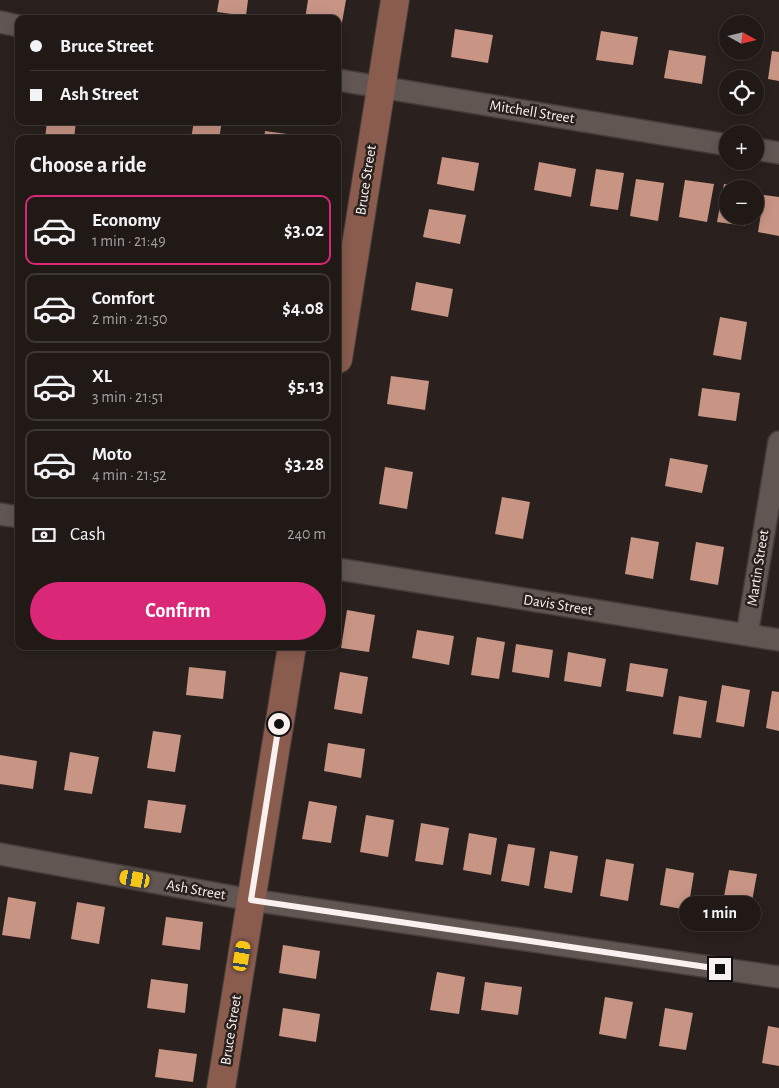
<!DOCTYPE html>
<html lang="en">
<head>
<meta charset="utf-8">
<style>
  body { margin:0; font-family:"Alegreya Sans",sans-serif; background:#28221f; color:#f1f3f6; height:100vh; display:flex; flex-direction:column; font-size:19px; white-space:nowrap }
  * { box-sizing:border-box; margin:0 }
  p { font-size:16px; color:#a2a0a1 }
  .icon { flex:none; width:28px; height:28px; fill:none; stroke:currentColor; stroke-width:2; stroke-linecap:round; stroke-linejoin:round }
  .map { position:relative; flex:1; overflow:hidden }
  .drawer { position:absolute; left:15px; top:135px; width:326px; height:515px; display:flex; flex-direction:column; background:#201916; border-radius:10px; box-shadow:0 2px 12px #0003,0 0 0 1px #3d3835 }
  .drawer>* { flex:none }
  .banner { position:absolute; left:15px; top:15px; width:326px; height:110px; border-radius:10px; box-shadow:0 2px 12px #0003,0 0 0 1px #3d3835; display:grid; align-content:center; height:110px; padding:0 15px; background:#201916 }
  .needle { width:32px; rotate:98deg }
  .controls { position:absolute; left:719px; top:15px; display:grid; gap:10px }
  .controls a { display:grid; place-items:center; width:45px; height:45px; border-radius:50%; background:#201916; box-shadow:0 2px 12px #0003,0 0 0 1px #3d3835; font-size:25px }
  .end { position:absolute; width:22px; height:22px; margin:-11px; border:6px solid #f8f1ef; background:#111; box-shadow:0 0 0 2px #111 }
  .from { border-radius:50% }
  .bubble { position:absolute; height:35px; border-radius:18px; background:#201916; box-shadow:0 2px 12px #0003,0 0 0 1px #3d3835; font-size:16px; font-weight:600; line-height:35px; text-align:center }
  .car { position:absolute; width:15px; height:30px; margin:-15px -8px; border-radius:6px; box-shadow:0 0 4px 1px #0007; background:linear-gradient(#f5c518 24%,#345 0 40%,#f5c518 0 76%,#345 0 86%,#f5c518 0) }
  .banner b { display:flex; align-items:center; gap:18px; height:48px; font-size:19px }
  .banner b+b { border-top:1px solid #3d3835 }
  .banner i { width:12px; height:12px; background:#f1f3f6 }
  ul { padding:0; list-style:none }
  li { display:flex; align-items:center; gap:15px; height:70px; margin:0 10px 8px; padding:0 5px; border:2px solid #3d3835; border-radius:10px }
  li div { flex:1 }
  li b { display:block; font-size:19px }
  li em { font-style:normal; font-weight:600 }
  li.active { border-color:#db2777 }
  li>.icon { width:45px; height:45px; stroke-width:1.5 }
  h2 { padding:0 15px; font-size:22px; line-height:60px }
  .pay { display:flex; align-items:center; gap:12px; height:55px; padding:0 15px; font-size:19px }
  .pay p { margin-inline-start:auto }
  .button { display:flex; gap:10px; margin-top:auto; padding:10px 15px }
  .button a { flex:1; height:58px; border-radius:30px; background:#db2777; color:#fff; font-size:20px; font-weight:600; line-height:58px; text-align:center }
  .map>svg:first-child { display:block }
  .building { fill:#c89585 }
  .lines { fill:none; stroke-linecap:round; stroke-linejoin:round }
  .street-casing { stroke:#453d3b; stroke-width:24 }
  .secondary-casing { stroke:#453d3b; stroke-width:30 }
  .street { stroke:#615652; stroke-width:21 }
  .secondary { stroke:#895c4e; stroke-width:28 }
  .route { stroke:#f8f1ef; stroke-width:6 }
  .labels { text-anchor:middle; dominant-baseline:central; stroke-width:5; stroke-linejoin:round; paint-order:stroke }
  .street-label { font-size:15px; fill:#f8f1ef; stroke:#2a211e }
</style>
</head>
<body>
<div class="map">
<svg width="779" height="1088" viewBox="0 0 779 1088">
  <rect width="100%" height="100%" fill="#2a211e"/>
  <path class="building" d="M219,0H248L246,16L217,12Z
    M308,0H346L341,28H338V19H305Z
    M455,29L493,35L488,63L451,57Z
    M601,31L638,37L633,65L596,60Z
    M669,50L706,56L702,84L664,78Z
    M772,51L779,52V81L768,79Z
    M47,121H76L74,139H45Z
    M194,121H222L219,139H191Z
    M265,131L302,136L301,139H264Z
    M442,157L479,163L474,191L437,184Z
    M539,162L576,169L571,197L534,190Z
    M596,169L624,173L618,210L590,206Z
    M636,179L664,183L658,221L630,216Z
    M685,180L714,184L707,222L679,217Z
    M724,184L743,188L728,189V216H747L745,226L717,222Z
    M764,195L779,197V236L758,232Z
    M429,209L466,215L460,244L423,237Z
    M416,282L453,289L448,317L411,310Z
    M720,317L747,322L741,360L713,355Z
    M391,376L429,381L425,410L387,404Z
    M702,388L740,393L736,421L698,416Z
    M670,458L708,465L702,493L665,486Z
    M385,467L413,472L407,509L379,504Z
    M502,497L530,502L523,539L495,534Z
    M631,537L659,542L653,579L625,574Z
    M696,542L724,547L718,585L690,580Z
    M347,610L375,615L369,652L341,648Z
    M417,630L454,636L449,665L412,658Z
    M477,637L505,642L499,679L471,675Z
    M516,644L553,650L549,678L512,672Z
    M568,652L606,659L601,687L564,681Z
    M630,663L668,669L663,697L626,691Z
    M189,667L226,671L223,699L186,695Z
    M340,672L368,677L362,714L334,709Z
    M722,685L750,690L744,727L716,722Z
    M772,691L779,692V731L766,728Z
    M679,696L707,701L701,738L673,734Z
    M153,731L181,735L175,772L147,768Z
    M328,743L365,749L361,778L324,771Z
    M70,752L99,757L92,794L64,790Z
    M0,755L37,761L33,789L0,784Z
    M148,800L186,805L181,833L144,828Z
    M309,801L337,806L331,843L302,839Z
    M366,815L394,820L388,857L360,852Z
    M421,823L449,828L443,865L415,861Z
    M469,833L497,838L491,875L463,870Z
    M508,844L535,848L529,886L501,881Z
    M550,851L578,856L572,893L544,888Z
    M606,859L634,864L628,901L600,896Z
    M666,868L694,873L688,910L660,905Z
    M729,870L757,874L750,912L722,907Z
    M8,897L36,902L30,939L2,935Z
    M77,902L105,907L99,944L71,939Z
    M166,917L203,922L200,950L162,945Z
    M283,945L320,951L316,979L279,973Z
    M437,972L465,977L459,1014L430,1010Z
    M151,979L188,984L185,1013L147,1008Z
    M485,982L522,987L518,1015L481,1010Z
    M605,997L633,1002L626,1039L599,1034Z
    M283,1008L320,1014L316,1042L279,1036Z
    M665,1008L693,1013L686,1050L659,1046Z
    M768,1026L779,1028V1066L762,1063Z
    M159,1049L197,1054L193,1082L155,1077Z"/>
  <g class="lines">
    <defs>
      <path id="street" d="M0,22L19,26
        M338,80L728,145
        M755,149L779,153
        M0,514L19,517
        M338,569L779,640
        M747,635L779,442
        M0,854L251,900L779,977"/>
      <path id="secondary" d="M338,359L395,0
        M221,1088L292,646"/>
    </defs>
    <use href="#street" class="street-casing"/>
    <use href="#secondary" class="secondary-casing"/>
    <use href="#street" class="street"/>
    <use href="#secondary" class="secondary"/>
  </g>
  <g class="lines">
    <path class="route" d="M279,724L251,900L720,969"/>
  </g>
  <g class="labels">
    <g class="street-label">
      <text transform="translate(532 112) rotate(9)">Mitchell Street</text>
      <text transform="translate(366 180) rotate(-81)">Bruce Street</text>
      <text transform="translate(758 568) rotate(-81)">Martin Street</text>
      <text transform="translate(558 605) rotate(9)">Davis Street</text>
      <text transform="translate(196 890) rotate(10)">Ash Street</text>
      <text transform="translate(231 1030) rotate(-81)">Bruce Street</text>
    </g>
  </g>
</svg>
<div class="controls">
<a><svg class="needle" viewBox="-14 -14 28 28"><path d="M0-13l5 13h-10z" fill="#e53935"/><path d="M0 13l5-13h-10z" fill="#a2a0a1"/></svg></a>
<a><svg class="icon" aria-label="locate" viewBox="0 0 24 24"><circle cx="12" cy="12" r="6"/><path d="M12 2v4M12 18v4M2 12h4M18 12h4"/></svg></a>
<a>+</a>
<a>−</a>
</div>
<i class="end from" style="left:279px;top:724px"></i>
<i class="end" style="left:720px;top:969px"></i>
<div class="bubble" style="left:679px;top:896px;width:82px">1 min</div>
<i class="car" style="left:135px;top:879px;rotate:280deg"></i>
<i class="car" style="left:242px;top:956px;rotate:9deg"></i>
<div class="banner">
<b><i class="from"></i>Bruce Street</b>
<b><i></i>Ash Street</b>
</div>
<section class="drawer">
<h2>Choose a ride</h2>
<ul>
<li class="active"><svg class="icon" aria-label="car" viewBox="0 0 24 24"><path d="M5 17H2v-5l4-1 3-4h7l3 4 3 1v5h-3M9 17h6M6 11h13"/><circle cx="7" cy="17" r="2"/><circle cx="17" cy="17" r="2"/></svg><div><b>Economy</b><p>1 min · 21:49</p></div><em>$3.02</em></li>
<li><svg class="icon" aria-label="car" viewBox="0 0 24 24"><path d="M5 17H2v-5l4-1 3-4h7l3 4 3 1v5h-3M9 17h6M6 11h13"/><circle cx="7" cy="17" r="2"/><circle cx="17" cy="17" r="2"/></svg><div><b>Comfort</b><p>2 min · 21:50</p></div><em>$4.08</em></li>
<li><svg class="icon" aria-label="car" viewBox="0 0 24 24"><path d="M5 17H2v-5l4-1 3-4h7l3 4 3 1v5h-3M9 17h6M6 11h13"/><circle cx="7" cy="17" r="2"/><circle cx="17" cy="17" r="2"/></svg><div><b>XL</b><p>3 min · 21:51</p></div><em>$5.13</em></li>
<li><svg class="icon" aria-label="car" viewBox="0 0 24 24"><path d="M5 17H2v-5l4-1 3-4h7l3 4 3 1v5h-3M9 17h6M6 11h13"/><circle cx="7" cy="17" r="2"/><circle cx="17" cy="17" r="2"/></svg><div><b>Moto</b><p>4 min · 21:52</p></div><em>$3.28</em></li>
</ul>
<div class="pay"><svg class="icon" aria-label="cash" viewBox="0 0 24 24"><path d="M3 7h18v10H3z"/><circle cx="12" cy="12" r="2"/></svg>Cash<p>240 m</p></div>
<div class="button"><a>Confirm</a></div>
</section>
</div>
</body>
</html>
